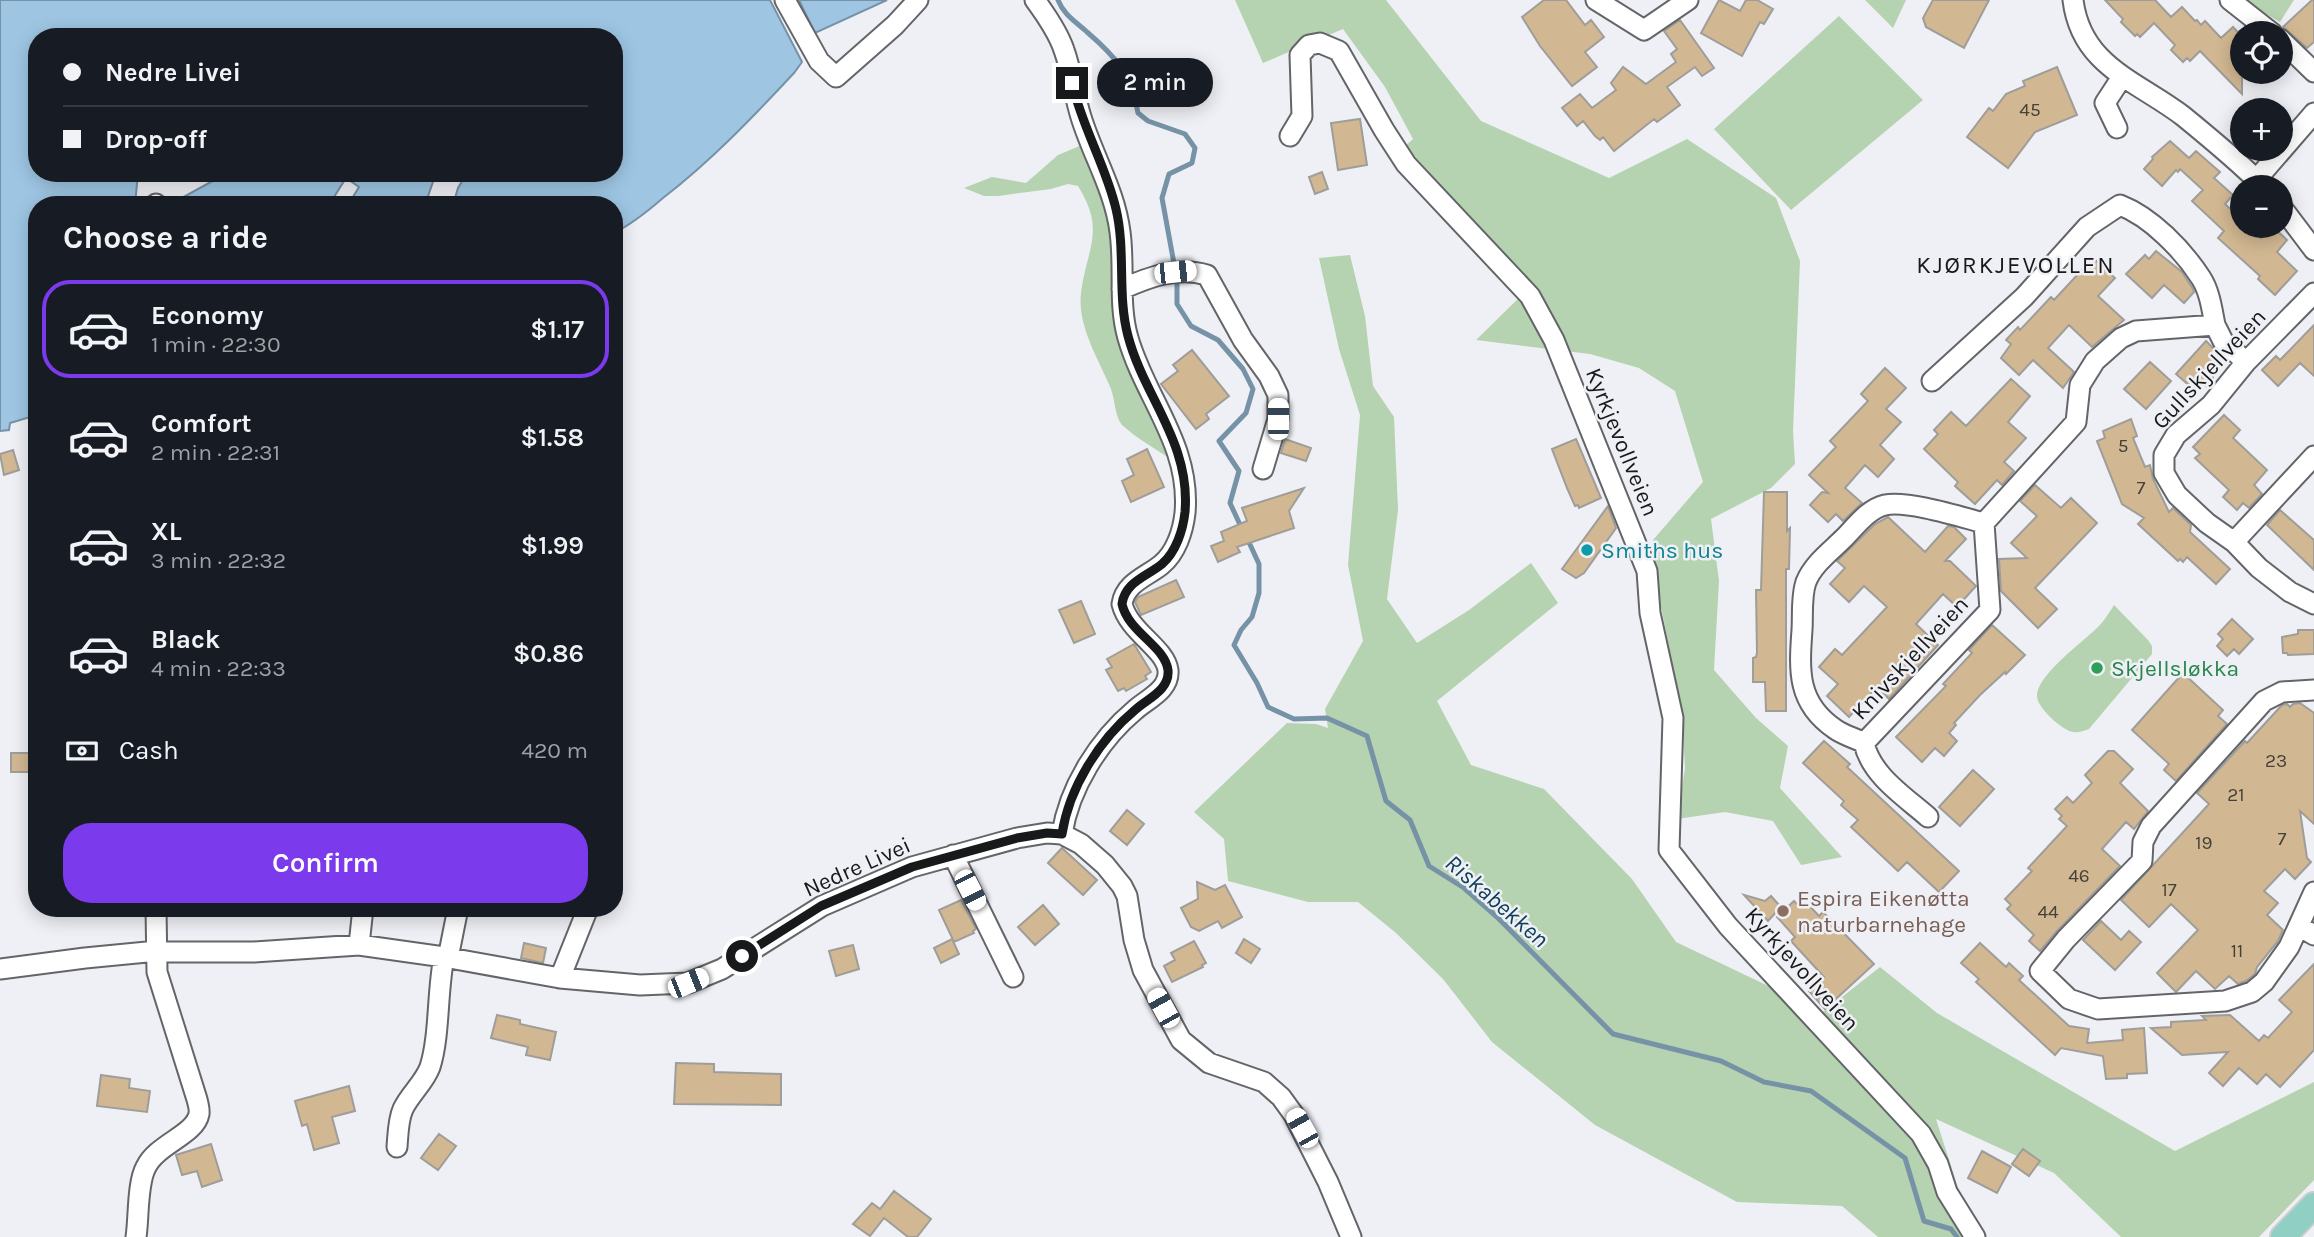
<!DOCTYPE html>
<html lang="en">
<head>
<meta charset="utf-8">
<style>
  body { margin:0; font-family:Karla,sans-serif; background:#20242c; color:#f1f3f6; height:100vh; display:flex; flex-direction:column; font-size:26px; white-space:nowrap }
  * { box-sizing:border-box; margin:0 }
  p { font-size:23px; color:#9ea1a6 }
  .icon { flex:none; width:38px; height:38px; fill:none; stroke:currentColor; stroke-width:2; stroke-linecap:round; stroke-linejoin:round }
  .map { position:relative; flex:1; overflow:hidden }
  .side { position:absolute; left:28px; top:196px; width:595px; height:721px; display:flex; flex-direction:column; background:#171b24; border-radius:28px; box-shadow:0 4px 18px #0003 }
  .side>* { flex:none }
  .top-card { position:absolute; left:28px; top:28px; width:595px; height:154px; border-radius:28px; box-shadow:0 4px 18px #0003; display:grid; align-content:center; height:154px; padding:0 35px; background:#171b24 }
  .buttons { position:absolute; left:2230px; top:21px; display:grid; gap:14px }
  .buttons a { display:grid; place-items:center; width:63px; height:63px; border-radius:50%; background:#171b24; box-shadow:0 4px 18px #0003; font-size:35px }
  .end { position:absolute; width:32px; height:32px; margin:-16px; border:9px solid #18191a; background:#fff; box-shadow:0 0 0 4px #fff }
  .from { border-radius:50% }
  .bubble { position:absolute; height:49px; border-radius:24px; background:#171b24; box-shadow:0 4px 18px #0003; font-size:23px; font-weight:600; line-height:49px; text-align:center }
  .car { position:absolute; width:21px; height:42px; margin:-21px -10px; border-radius:9px; box-shadow:0 0 5px 2px #0007; background:linear-gradient(#fff 24%,#345 0 40%,#fff 0 76%,#345 0 86%,#fff 0) }
  .top-card b { display:flex; align-items:center; gap:24px; height:66px; font-size:26px }
  .top-card b+b { border-top:2px solid #363941 }
  .top-card i { width:18px; height:18px; background:#f1f3f6 }
  ul { padding:0; list-style:none }
  li { display:flex; align-items:center; gap:21px; height:98px; margin:0 14px 10px; padding:0 21px; border:4px solid transparent; border-radius:28px }
  li div { flex:1 }
  li b { display:block; font-size:26px }
  li em { font-style:normal; font-weight:600 }
  li.active { border-color:#7c3aed }
  li>.icon { width:63px; height:63px; stroke-width:1.5 }
  h2 { padding:0 35px; font-size:32px; line-height:84px }
  .pay { display:flex; align-items:center; gap:18px; height:77px; padding:0 35px; font-size:26px }
  .pay p { margin-inline-start:auto }
  .cta { display:flex; gap:14px; margin-top:auto; padding:14px 35px }
  .cta a { flex:1; height:80px; border-radius:28px; background:#7c3aed; color:#fff; font-size:28px; font-weight:600; line-height:80px; text-align:center }
  .map>svg:first-child { display:block }
  .green { fill:#b5d3b0 }
  .water { fill:#9ec6e3; stroke:#7692a7; stroke-width:2 }
  .lines { fill:none; stroke-linecap:round; stroke-linejoin:round }
  .stream { stroke:#7692a7; stroke-width:5 }
  .building { fill:#d2b892; stroke:#9f9d99; stroke-width:2 }
  .minor-casing { stroke:#646569; stroke-width:23 }
  .major-casing { stroke:#cccccd; stroke-width:28 }
  .minor { stroke:#fff; stroke-width:19 }
  .major { stroke:#90d0c4; stroke-width:24 }
  .route { stroke:#18191a; stroke-width:9 }
  .culture-dot { fill:#0f9aa8; stroke:#eff0f5; stroke-width:2.5 }
  .leisure-dot { fill:#2e9e5b; stroke:#eff0f5; stroke-width:2.5 }
  .education-dot { fill:#8d6e63; stroke:#eff0f5; stroke-width:2.5 }
  .labels { text-anchor:middle; dominant-baseline:central; stroke-width:5; stroke-linejoin:round; paint-order:stroke }
  .number-label { font-size:19px; fill:#464138 }
  .street-label { font-size:23px; fill:#18191a; stroke:#eff0f5 }
  .culture-label { font-size:23px; fill:#0d838f; stroke:#eff0f5; text-anchor:start }
  .leisure-label { font-size:23px; fill:#27864d; stroke:#eff0f5; text-anchor:start }
  .education-label { font-size:23px; fill:#785e54; stroke:#eff0f5; text-anchor:start }
  .neighbourhood-label { font-size:24px; letter-spacing:2px; fill:#18191a; stroke:#eff0f5 }
  .water-label { font-size:24px; font-style:italic; fill:#0c3d5a; stroke:#eff0f5 }
</style>
</head>
<body>
<div class="map">
<svg width="2314" height="1237" viewBox="0 0 2314 1237">
  <rect width="100%" height="100%" fill="#eff0f5"/>
  <path class="green" d="M1235,0H1386L1481,121L1609,178L1687,139L1776,198L1800,261L1793,431L1795,464L1771,488L1711,519L1719,581L1714,670L1756,718L1788,746L1780,788L1842,857L1801,865L1773,821L1725,812L1677,819L1685,768L1682,716L1653,564V540L1703,482L1675,391L1639,368L1590,354L1476,340L1532,285L1474,220L1402,149L1413,139L1385,87L1343,29L1263,63Z
    M1865,0H1906L1893,28Z
    M2242,0H2294L2280,22Z
    M1839,16L1923,100L1791,210L1714,129Z
    M1082,145L1102,182L1116,262L1113,292L1115,306L1175,462C1158,450 1137,439 1122,425C1115,417 1115,400 1111,389C1099,360 1077,326 1081,293C1087,247 1106,231 1078,186L1068,184L1051,189L998,196H984L964,188L992,177L1026,183L1058,155Z
    M1350,255L1365,316L1373,386L1394,417L1398,510L1387,599L1417,643L1469,610L1531,563L1558,603L1437,701L1471,765L1544,789L1632,879L1676,942L1823,1012L1880,967L1937,1013L2175,1151L2314,1082V1180L2259,1237H2121L2054,1173L1936,1119L1958,1188L1983,1237H1878L1842,1206L1737,1202L1595,1125L1492,1042L1443,979L1396,933L1358,902H1308L1228,881L1224,839L1194,812L1287,723L1316,724L1328,728L1325,709L1363,641L1348,565L1360,415L1339,349L1319,258Z
    M2114,605L2148,640L2152,646V654L2089,729C2083,731 2078,733 2073,732C2062,730 2036,707 2037,695C2038,674 2083,642 2098,627C2104,621 2109,613 2114,605Z"/>
  <path class="water" d="M0,0H770L802,62L794,73C752,118 711,161 663,198C648,211 632,224 614,233V205H453L458,188L467,173H614V37H37V173H138L135,205H37V415L10,423L9,430L0,431Z
    M799,0H887L815,33Z
    M227,173H436L425,205H348L359,187L346,178L329,205H169Z"/>
  <g class="lines">
    <path class="stream" d="M1058,0C1064,15 1075,21 1087,32C1115,56 1132,75 1138,113L1148,121L1185,134L1195,148L1192,163L1169,174L1162,198L1177,280V304L1191,326L1218,340L1243,369L1253,389L1246,413L1219,441L1239,471L1230,503L1242,529
      M1247,538L1259,564V593L1252,617L1241,630L1234,645L1257,683L1268,707L1294,719L1327,718L1367,736L1386,801L1410,820L1429,866L1464,888L1497,917L1613,1034L1721,1061L1764,1082L1811,1091L1905,1158L1924,1221L1951,1229L1957,1237"/>
  </g>
  <path class="building" d="M1544,0H1566L1585,25L1591,20L1604,37L1585,52L1597,67L1572,86L1540,46L1522,17Z
    M1719,0L1740,11L1746,0H1757L1773,9L1764,24L1760,22L1742,56L1701,33Z
    M1933,0H1989L1964,48L1926,27L1923,18Z
    M2105,0H2155L2171,17L2182,7L2195,21L2197,20L2201,25L2205,21L2221,38L2233,27L2242,37V94L2200,51L2190,61L2187,58L2183,62L2171,50L2175,45L2154,23L2140,37L2137,34L2135,36L2121,22L2123,19Z
    M2312,0H2314V42L2307,48L2283,27Z
    M1680,20L1714,68L1702,76L1695,67L1667,87L1680,105L1657,122L1654,119L1614,151L1603,137L1600,140L1595,136L1583,121L1577,126L1562,108L1580,94L1592,108L1616,90L1611,83L1623,67L1646,84L1676,62L1671,54L1677,49L1664,31Z
    M2057,67L2077,115L2035,132L2008,168L1967,137L1989,108L1993,111L2006,94L2025,86L2023,81Z
    M1360,119L1367,165L1338,170L1331,123Z
    M2170,141L2189,158L2196,151L2220,172L2214,178L2233,195L2225,204L2242,220V226H2248L2261,238L2272,226L2287,240L2277,252L2297,271L2275,295L2258,279L2260,276L2218,238L2224,231L2192,201L2203,190L2180,169L2178,172L2176,170L2162,186L2144,169L2153,159L2152,157Z
    M1322,172L1328,189L1315,194L1309,177Z
    M2156,251L2182,272L2193,289L2194,292L2184,303L2164,285L2152,298L2126,274L2145,255L2149,259Z
    M2093,258L2115,278L2098,296L2124,320L2092,347L2069,325L2048,348L2074,372L2063,388L2033,360L2019,375L2001,358L2011,344L2006,340L2018,327L2020,330L2051,297L2054,300Z
    M2314,325V376L2300,363L2278,386L2262,370L2276,356L2280,360Z
    M2206,341L2221,356L2212,366L2213,378L2206,386L2199,380L2192,388L2176,374Z
    M1192,350L1229,396L1206,414L1209,419L1196,429L1161,384L1178,371L1173,365Z
    M2150,362L2171,381L2146,409L2124,389Z
    M1885,368L1906,388L1886,409L1901,422L1880,445L1894,459L1878,477L1865,465L1845,488L1862,503L1843,521L1836,514L1828,522L1810,505L1822,492L1828,493L1809,475L1836,447L1830,441L1868,401L1861,394Z
    M2011,379L2030,396L2008,422L2026,438L2004,462L2014,471L2002,485L1997,480L1975,504L1955,486L1958,482L1924,449L1938,434L1934,430L1951,412L1966,426Z
    M2224,415L2240,430L2233,438L2267,470L2254,485L2262,494L2249,508L2243,503L2237,510L2223,497L2229,490L2195,458L2200,454L2193,447Z
    M2131,419L2137,436L2133,438L2145,467L2150,465L2153,479L2169,512L2173,508L2191,525L2190,532L2230,569L2216,584L2187,557L2183,562L2180,559L2178,561L2138,524L2144,518L2122,504L2097,441L2105,438L2103,431Z
    M1285,439L1311,448L1306,461L1281,453Z
    M1576,439L1601,498L1579,508L1578,505L1575,506L1567,488L1552,449Z
    M1147,449L1164,487L1131,502L1122,481L1134,475L1127,459Z
    M13,450L19,470L4,475L0,454Z
    M2035,485L2061,508L2071,498L2097,523L2035,588L2057,609L2038,628L2001,591L1999,559L2027,558L2011,543L2037,516L2020,501Z
    M1304,488L1289,511L1294,528L1237,547L1240,552L1218,562L1211,546L1224,541L1221,532L1247,521L1242,508Z
    M1764,492H1787V531L1790,528L1789,569H1786V711H1766L1765,682H1753V658L1756,657L1757,653L1756,590H1761Z
    M1608,506L1616,528L1584,573L1576,578L1562,569Z
    M2280,510L2314,540V570L2267,525Z
    M1888,517L1925,552L1948,526L1954,527L1966,539L1945,561H1950L1976,586L1957,607L1943,594L1916,624L1938,645L1889,699L1877,687L1849,717L1827,696L1838,684L1819,667L1835,649L1842,655L1887,607L1864,586L1849,602L1830,584L1845,568L1837,561L1875,524Z
    M1176,580L1184,597L1141,615L1135,602L1138,597Z
    M1081,601L1095,634L1074,643L1059,610Z
    M2232,619L2253,639L2239,654L2234,649L2227,656L2217,646L2223,639L2218,634Z
    M1992,625L2025,655L2006,674L2005,672L1980,695L1954,723L1956,725L1949,733L1957,741L1944,756L1935,748L1922,762L1896,737L1946,686L1943,684L1972,653L1969,650Z
    M2298,630H2314V654L2288,655L2287,653H2283L2282,637L2298,634Z
    M1134,644L1151,672L1145,676L1147,679L1126,691L1124,688L1118,691L1106,670L1112,667L1107,659Z
    M2183,673L2223,710L2218,716L2227,724L2176,781L2164,770L2169,764L2132,730Z
    M2300,703L2314,713V824L2300,811L2307,858L2311,862L2295,879L2285,869L2264,891L2278,903L2267,915L2283,930L2278,941L2257,967L2255,974L2246,981L2238,984L2229,976L2215,989L2196,971L2176,992L2157,973L2198,930L2171,904L2149,927L2121,900L2209,804L2197,793L2245,741L2247,743L2282,705L2287,704L2290,707L2293,704Z
    M1824,741L1850,764L1847,767L1959,871L1939,892L1907,862L1898,871L1851,827L1858,820L1841,805L1844,801L1803,763Z
    M2108,751H2114L2133,769L2120,783L2148,811L2134,829L2126,822L2102,849L2120,866L2057,931L2040,951L2029,941L2034,935L2007,909L2011,905L2005,899L2032,871L2028,868L2067,826L2059,819L2062,816L2055,809L2067,797L2073,803L2092,783L2085,775Z
    M11,753H37V772H11Z
    M1973,770L1994,789L1960,826L1939,807Z
    M1127,810L1144,824L1127,845L1110,831Z
    M1062,848L1097,880L1083,895L1048,863Z
    M1197,882L1215,890L1225,885L1242,917L1222,928L1218,921L1199,931L1191,927L1181,908L1198,899Z
    M1744,895L1765,901L1771,896L1781,907L1768,921Z
    M961,900L976,929L973,931L974,933L954,942L939,910Z
    M1804,900L1819,916L1823,912L1874,964L1825,1009L1809,991L1824,977L1791,941L1795,937L1777,917L1794,901L1798,905Z
    M1043,905L1059,924L1035,945L1018,927Z
    M2101,921L2121,940L2129,931L2141,942L2115,970L2083,940Z
    M952,939L959,954L941,963L934,948Z
    M1244,939L1260,949L1251,963L1236,953Z
    M1194,941L1206,963L1202,965L1203,967L1172,982L1164,966L1175,960L1171,953Z
    M524,943L546,948L543,963L521,958Z
    M1980,943L2006,967L2009,963L2023,976L2019,980L2069,1026L2089,1029L2087,1043L2123,1040L2122,1030L2144,1028L2147,1073L2127,1074V1078L2106,1079L2103,1056L2061,1048L2055,1055L1976,982L1979,979L1961,963Z
    M853,945L859,969L836,976L829,951Z
    M2314,964V1050L2280,1087L2266,1074L2257,1084L2239,1068L2223,1086L2209,1073L2228,1052L2182,1055L2151,1028L2171,1027V1022L2206,1020L2202,1016L2230,1015L2259,1041L2264,1035L2268,1038L2292,1012L2279,1000Z
    M497,1015L520,1020V1024L556,1032L550,1060L526,1055L528,1047L491,1038Z
    M676,1063L714,1064V1072L781,1074V1105L674,1104Z
    M101,1075L130,1079L129,1088L150,1091L147,1112L97,1106Z
    M349,1086L355,1111L332,1117L339,1143L314,1150L307,1124L302,1126L295,1101Z
    M439,1134L456,1146L438,1170L421,1158Z
    M211,1144L222,1180L202,1187L197,1171L182,1175L176,1155Z
    M2023,1149L2040,1161L2029,1176L2012,1164Z
    M1982,1151L2011,1167L1997,1193L1968,1178Z
    M894,1191L931,1219L917,1237H908L884,1218L870,1236L853,1224L872,1203L880,1209Z"/>
  <g class="lines">
    <defs>
      <path id="minor" d="M785,0L819,61L836,77L895,25L918,0
        M1035,0C1046,15 1058,32 1064,50C1072,72 1074,95 1081,117C1093,156 1115,191 1120,232C1125,268 1118,304 1128,338C1145,398 1191,445 1185,513C1183,531 1176,553 1161,565C1146,577 1125,583 1122,604C1129,632 1165,648 1168,670C1170,690 1147,699 1135,710C1099,740 1069,788 1062,834
        M1596,0L1644,30L1688,0
        M2073,0C2081,66 2137,81 2183,116C2210,138 2239,162 2264,187
        M2230,0L2272,33
        M2280,39L2314,72
        M2117,128L2105,103L2122,77
        M1290,136L1302,116L1300,55L1309,45L1320,43L1339,51L1384,130L1406,164L1530,296L1554,340L1647,571L1650,613L1673,718L1669,850L1728,926L1921,1134L1938,1164L1947,1192L1975,1237
        M2256,180L2314,113
        M156,205V204
        M2280,205L2314,250
        M1122,289C1149,277 1178,266 1207,275L1243,340L1269,376L1278,395V419L1263,469
        M2314,293L2246,362L2211,405L2176,435L2164,455V473L2177,495L2207,523L2234,542L2259,568L2290,592L2314,604
        M1932,381L2024,297L2087,227L2120,205C2151,217 2183,250 2201,278C2210,292 2212,310 2215,325
        M2234,542L2314,456
        M2314,690L2282,692L2264,701L2151,826L2143,842L2142,861L2066,939L2040,971L2069,999L2098,1009L2225,1001L2252,992L2264,982L2289,947L2314,892
        M1864,743C1855,738 1843,735 1835,729C1797,703 1799,671 1802,630C1803,615 1801,596 1806,582C1813,564 1831,551 1844,538C1856,526 1868,509 1885,505C1907,500 1961,517 1984,523
        M1928,817C1904,796 1871,775 1864,743L1990,610L1984,523L2076,422L2080,385L2095,361L2121,338L2136,331L2215,325L2223,341L2246,362
        M953,855L1013,977
        M2299,926L2314,935
        M359,945L363,908
        M448,958L458,908
        M0,969L85,958L147,952H254L359,945L444,957L560,978L640,985L688,983L722,969L822,906L912,867L1017,838L1047,833L1062,834L1081,844L1105,865L1122,886L1127,896L1134,940L1143,970L1181,1040L1209,1063L1264,1082L1281,1097L1294,1115L1328,1182L1351,1237
        M560,978L588,908
        M397,1147C398,1135 398,1120 403,1109C410,1094 424,1083 430,1067C440,1035 437,991 444,957
        M136,1237C139,1218 137,1183 146,1167C157,1144 195,1135 199,1114C200,1108 197,1099 195,1093L157,972L156,908"/>
      <path id="major" d="M2283,1237L2314,1205"/>
    </defs>
    <use href="#minor" class="minor-casing"/>
    <use href="#major" class="major-casing"/>
    <use href="#minor" class="minor"/>
    <use href="#major" class="major"/>
  </g>
  <g class="lines">
    <path class="route" d="M742,956L821,906L912,867L1017,838L1047,833L1062,834C1069,788 1099,740 1135,710C1147,699 1170,690 1168,670C1165,646 1128,632 1122,604C1125,582 1146,577 1162,564C1176,552 1183,530 1185,512C1191,443 1144,397 1128,336C1117,295 1126,251 1116,209C1106,166 1082,127 1072,83"/>
  </g>
  <circle class="culture-dot" cx="1587" cy="550" r="7"/>
  <circle class="leisure-dot" cx="2097" cy="668" r="7"/>
  <circle class="education-dot" cx="1783" cy="911" r="7"/>
  <g class="labels">
    <g class="number-label">
      <text x="2030" y="110">45</text>
      <text x="2123" y="446">5</text>
      <text x="2141" y="488">7</text>
      <text x="2276" y="761">23</text>
      <text x="2236" y="795">21</text>
      <text x="2282" y="839">7</text>
      <text x="2204" y="843">19</text>
      <text x="2079" y="876">46</text>
      <text x="2169" y="890">17</text>
      <text x="2048" y="912">44</text>
      <text x="2237" y="951">11</text>
    </g>
    <g class="street-label">
      <text transform="translate(2209 369) rotate(-47)">Gullskjellveien</text>
      <text transform="translate(1622 442) rotate(68)">Kyrkjevollveien</text>
      <text transform="translate(1910 658) rotate(-47)">Knivskjellveien</text>
      <text transform="translate(857 867) rotate(-24)">Nedre Livei</text>
      <text transform="translate(1802 969) rotate(48)">Kyrkjevollveien</text>
    </g>
    <g class="culture-label">
      <text x="1601" y="550">Smiths hus</text>
    </g>
    <g class="leisure-label">
      <text x="2111" y="668">Skjellsløkka</text>
    </g>
    <g class="education-label">
      <text x="1797" y="898">Espira Eikenøtta<tspan x="1797" dy="26">naturbarnehage</tspan></text>
    </g>
    <g class="neighbourhood-label">
      <text x="2016" y="265">KJØRKJEVOLLEN</text>
    </g>
    <g class="water-label">
      <text transform="translate(1497 901) rotate(41)">Riskabekken</text>
    </g>
  </g>
</svg>
<div class="buttons">
<a><svg class="icon" aria-label="locate" viewBox="0 0 24 24"><circle cx="12" cy="12" r="6"/><path d="M12 2v4M12 18v4M2 12h4M18 12h4"/></svg></a>
<a>+</a>
<a>−</a>
</div>
<i class="end from" style="left:742px;top:956px"></i>
<i class="end" style="left:1072px;top:83px"></i>
<div class="bubble" style="left:1097px;top:58px;width:116px">2 min</div>
<i class="car" style="left:1175px;top:272px;rotate:84deg"></i>
<i class="car" style="left:1278px;top:419px;rotate:0deg"></i>
<i class="car" style="left:970px;top:890px;rotate:153deg"></i>
<i class="car" style="left:688px;top:983px;rotate:68deg"></i>
<i class="car" style="left:1163px;top:1008px;rotate:331deg"></i>
<i class="car" style="left:1302px;top:1128px;rotate:331deg"></i>
<div class="top-card">
<b><i class="from"></i>Nedre Livei</b>
<b><i></i>Drop-off</b>
</div>
<section class="side">
<h2>Choose a ride</h2>
<ul>
<li class="active"><svg class="icon" aria-label="car" viewBox="0 0 24 24"><path d="M5 17H2v-5l4-1 3-4h7l3 4 3 1v5h-3M9 17h6M6 11h13"/><circle cx="7" cy="17" r="2"/><circle cx="17" cy="17" r="2"/></svg><div><b>Economy</b><p>1 min · 22:30</p></div><em>$1.17</em></li>
<li><svg class="icon" aria-label="car" viewBox="0 0 24 24"><path d="M5 17H2v-5l4-1 3-4h7l3 4 3 1v5h-3M9 17h6M6 11h13"/><circle cx="7" cy="17" r="2"/><circle cx="17" cy="17" r="2"/></svg><div><b>Comfort</b><p>2 min · 22:31</p></div><em>$1.58</em></li>
<li><svg class="icon" aria-label="car" viewBox="0 0 24 24"><path d="M5 17H2v-5l4-1 3-4h7l3 4 3 1v5h-3M9 17h6M6 11h13"/><circle cx="7" cy="17" r="2"/><circle cx="17" cy="17" r="2"/></svg><div><b>XL</b><p>3 min · 22:32</p></div><em>$1.99</em></li>
<li><svg class="icon" aria-label="car" viewBox="0 0 24 24"><path d="M5 17H2v-5l4-1 3-4h7l3 4 3 1v5h-3M9 17h6M6 11h13"/><circle cx="7" cy="17" r="2"/><circle cx="17" cy="17" r="2"/></svg><div><b>Black</b><p>4 min · 22:33</p></div><em>$0.86</em></li>
</ul>
<div class="pay"><svg class="icon" aria-label="cash" viewBox="0 0 24 24"><path d="M3 7h18v10H3z"/><circle cx="12" cy="12" r="2"/></svg>Cash<p>420 m</p></div>
<div class="cta"><a>Confirm</a></div>
</section>
</div>
</body>
</html>
